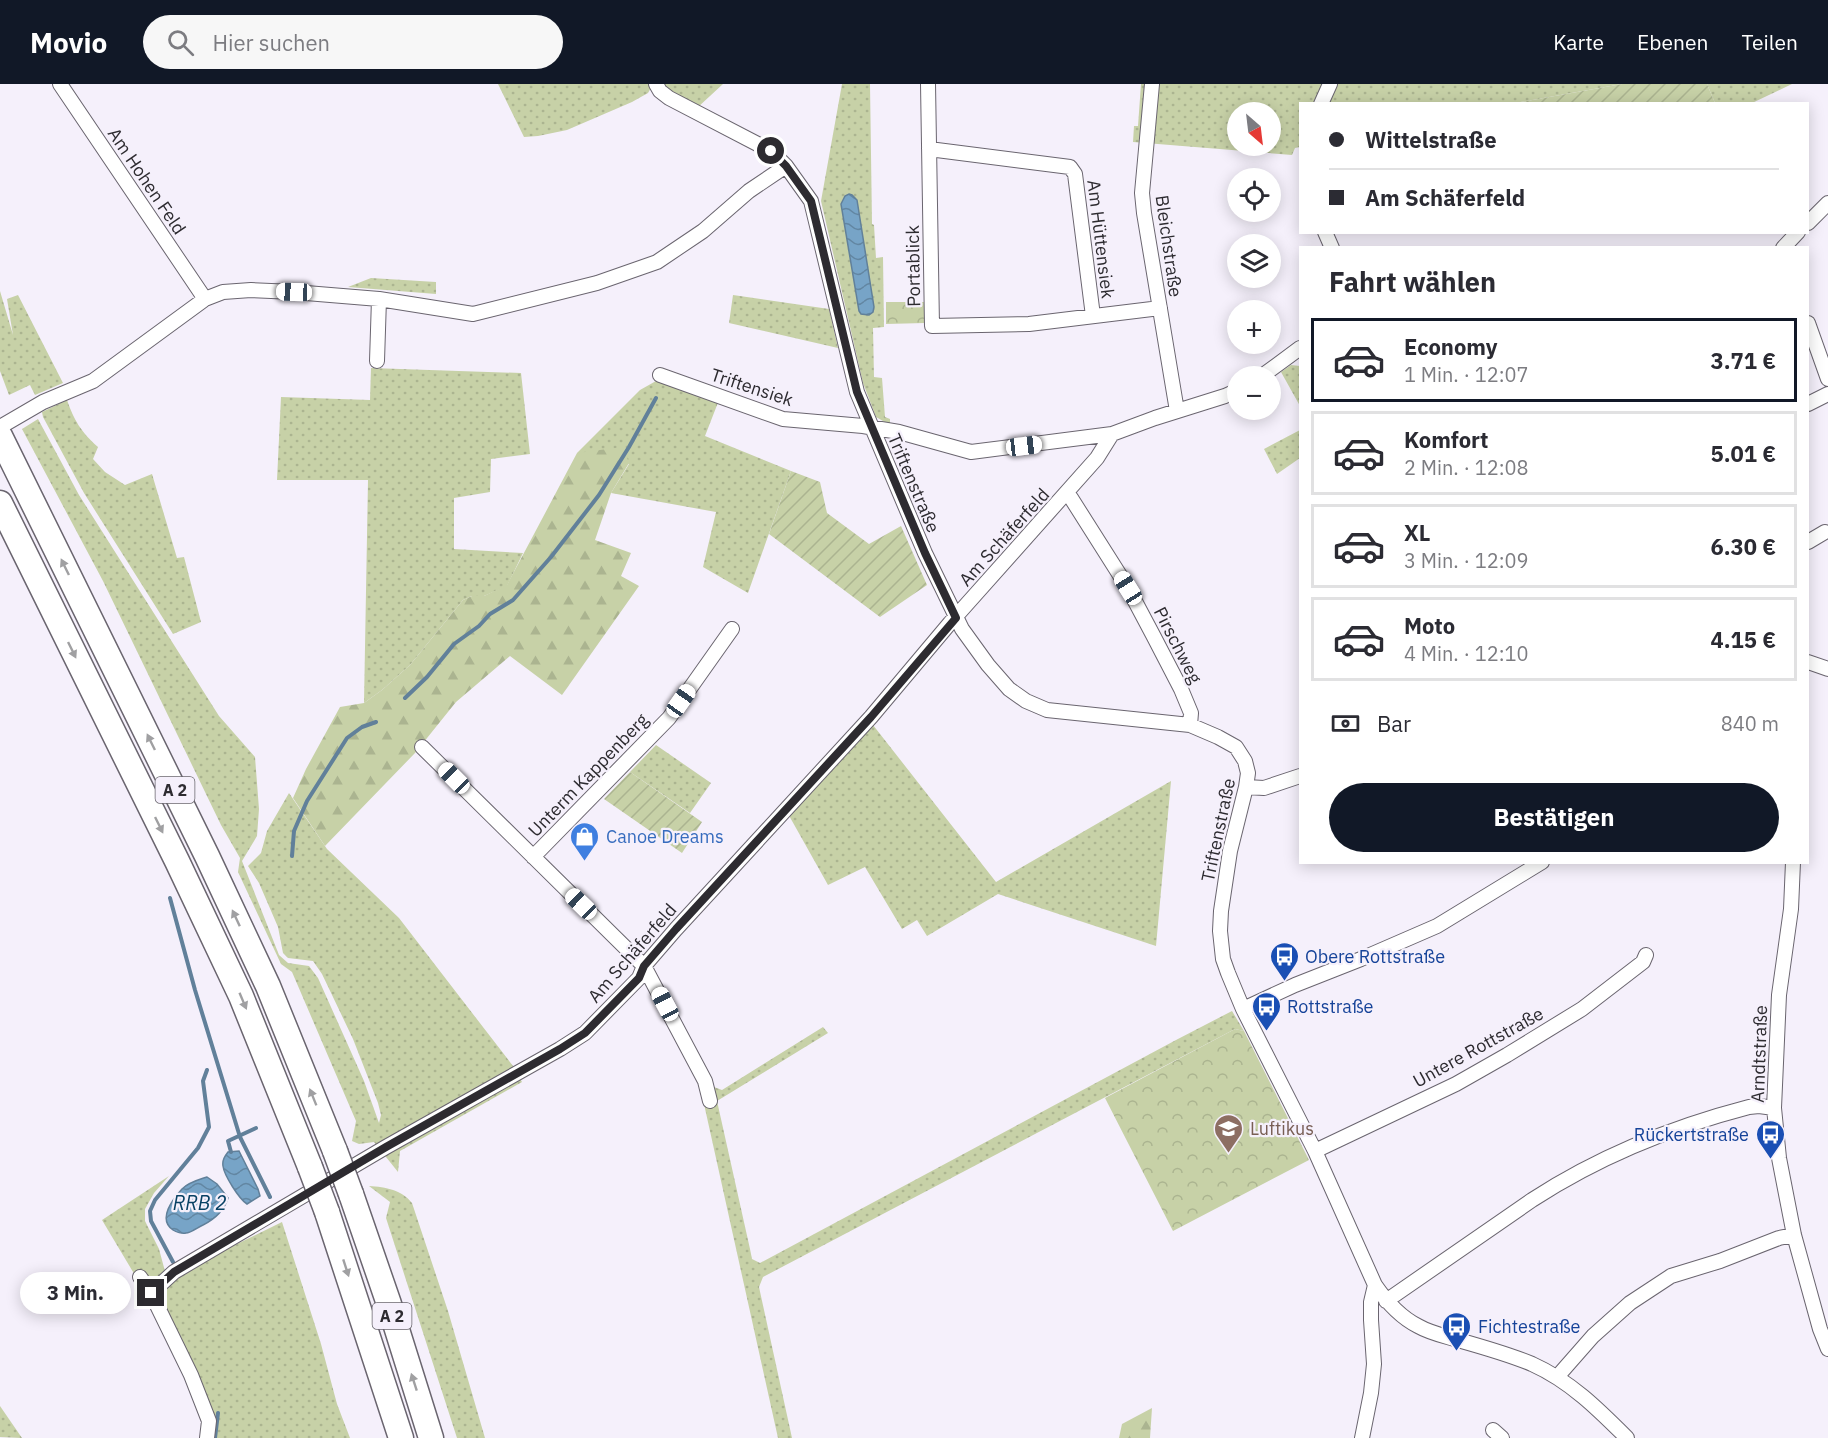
<!DOCTYPE html>
<html lang="de">
<head>
<meta charset="utf-8">
<style>
  body { margin:0; font-family:"IBM Plex Sans",sans-serif; background:#f7f7f7; color:#2b2b33; height:100vh; display:flex; flex-direction:column; font-size:22px; white-space:nowrap }
  * { box-sizing:border-box; margin:0 }
  p { font-size:20px; color:#7c7c81 }
  .icon { flex:none; width:33px; height:33px; fill:none; stroke:currentColor; stroke-width:2; stroke-linecap:round; stroke-linejoin:round }
  .map { position:relative; flex:1; overflow:hidden }
  .details { position:absolute; left:1299px; top:162px; width:510px; height:618px; display:flex; flex-direction:column; background:#fff; border-radius:0px; box-shadow:0 3px 15px #0003 }
  .details>* { flex:none }
  .banner { position:absolute; left:1299px; top:18px; width:510px; height:132px; border-radius:0px; box-shadow:0 3px 15px #0003; display:grid; align-content:center; height:132px; padding:0 30px; background:#fff }
  .needle { width:39px; rotate:152deg }
  .fabs { position:absolute; left:1227px; top:18px; display:grid; gap:12px }
  .fabs a { display:grid; place-items:center; width:54px; height:54px; border-radius:50%; background:#fff; box-shadow:0 3px 15px #0003; font-size:30px }
  .end { position:absolute; width:27px; height:27px; margin:-14px; border:8px solid #2d2b30; background:#fff; box-shadow:0 0 0 3px #fff }
  .from { border-radius:50% }
  .bubble { position:absolute; height:42px; border-radius:21px; background:#fff; box-shadow:0 3px 15px #0003; font-size:20px; font-weight:800; line-height:42px; text-align:center }
  .car { position:absolute; width:18px; height:36px; margin:-18px -9px; border-radius:8px; box-shadow:0 0 4px 2px #0007; background:linear-gradient(#fff 24%,#345 0 40%,#fff 0 76%,#345 0 86%,#fff 0) }
  .banner b { display:flex; align-items:center; gap:21px; height:57px; font-size:22px }
  .banner b+b { border-top:2px solid #e1e1e2 }
  .banner i { width:15px; height:15px; background:#2b2b33 }
  ul { padding:0; list-style:none }
  li { display:flex; align-items:center; gap:18px; height:84px; margin:0 12px 9px; padding:0 18px; border:3px solid #e1e1e2; border-radius:0px }
  li div { flex:1 }
  li b { display:block; font-size:22px }
  li em { font-style:normal; font-weight:800 }
  li.active { border-color:#111827 }
  li>.icon { width:54px; height:54px; stroke-width:1.5 }
  h2 { padding:0 30px; font-size:27px; line-height:72px }
  .pay { display:flex; align-items:center; gap:15px; height:66px; padding:0 30px; font-size:22px }
  .pay p { margin-inline-start:auto }
  .primary-button { display:flex; gap:12px; margin-top:auto; padding:12px 30px }
  .primary-button a { flex:1; height:69px; border-radius:36px; background:#111827; color:#fff; font-size:24px; font-weight:800; line-height:69px; text-align:center }
  header { display:flex; align-items:center; gap:36px; box-sizing:border-box; height:84px; padding:0 30px; background:#111827; color:#fff }
  header strong { font-size:28px }
  nav { display:flex; gap:33px; margin-inline-start:auto; font-size:21px }
  .search { width:420px; height:54px; background:#f7f7f7; display:flex; align-items:center; gap:15px; box-sizing:border-box; padding:0 21px; border-radius:33px; color:#7c7c81; font-size:22px }
  .map>svg:first-child { display:block }
  .grass { fill:url(#grass-dots); fill-rule:evenodd }
  .forest { fill:url(#forest-firs) }
  .park { fill:url(#park-crowns) }
  .garden { fill:url(#garden-furrows) }
  .water { fill:url(#water-waves); stroke:#61809a; stroke-width:1.5 }
  .lines { fill:none; stroke-linecap:round; stroke-linejoin:round }
  .stream { stroke:#61809a; stroke-width:4 }
  .street-casing { stroke:#6a656f; stroke-width:16 }
  .highway-casing { stroke:#6a656f; stroke-width:27 }
  .street { stroke:#fff; stroke-width:14 }
  .highway { stroke:#fff; stroke-width:24 }
  .highway-bridge-casing { stroke:#6a656f; stroke-width:27; stroke-linecap:butt }
  .highway-bridge { stroke:#fff; stroke-width:24 }
  .oneway { fill:#a0a0a2 }
  .route { stroke:#2d2b30; stroke-width:8 }
  .labels { text-anchor:middle; dominant-baseline:central; stroke-width:4.5; stroke-linejoin:round; paint-order:stroke }
  .shield { fill:#f5f0fb; stroke:#69666d; stroke-width:1.5 }
  .shield-label { font-size:16px; font-weight:bold; fill:#2d2b30 }
  .street-label { font-size:18px; fill:#2d2b30; stroke:#f5f0fb }
  .shop-label { font-size:18px; fill:#366cbe; stroke:#f5f0fb; text-anchor:start }
  .transit-label { font-size:18px; fill:#164399; stroke:#f5f0fb; text-anchor:start }
  .education-label { font-size:18px; fill:#785e54; stroke:#f5f0fb; text-anchor:start }
  .water-label { font-size:20px; font-style:italic; fill:#084164; stroke:#f5f0fb }
</style>
</head>
<body>
<header>
<strong>Movio</strong>
<div class="search"><svg class="icon" aria-label="search" viewBox="0 0 24 24"><circle cx="10" cy="10" r="6"/><path d="M15 15l6 6"/></svg>Hier suchen</div>
<nav><a>Karte</a><a>Ebenen</a><a>Teilen</a></nav>
</header>
<div class="map">
<svg width="1828" height="1354" viewBox="0 0 1828 1354">
  <defs>
    <pattern id="grass-dots" width="8" height="8" patternUnits="userSpaceOnUse" patternTransform="scale(1.5)"><rect width="8" height="8" fill="#c7d1a7"/><path d="M2 2h.1M6 6h.1" fill="none" stroke="#abb490" stroke-width="1.8" stroke-linecap="round"/></pattern>
    <pattern id="forest-firs" width="22" height="20" patternUnits="userSpaceOnUse" patternTransform="scale(1.5)"><rect width="22" height="20" fill="#c7d1a7"/><path d="M5 1l3.5 6h-7zM16 11l3.5 6h-7z" fill="#abb490"/></pattern>
    <pattern id="park-crowns" width="20" height="18" patternUnits="userSpaceOnUse" patternTransform="scale(1.5)"><rect width="20" height="18" fill="#c7d1a7"/><path d="M2 6a3 3 0 1 1 6 0M12 15a3 3 0 1 1 6 0" fill="none" stroke="#abb490"/></pattern>
    <pattern id="garden-furrows" width="10" height="10" patternUnits="userSpaceOnUse" patternTransform="scale(1.5)"><rect width="10" height="10" fill="#c7d1a7"/><path d="M-1 1l2-2M0 10L10 0M9 11l2-2" fill="none" stroke="#abb490"/></pattern>
    <pattern id="water-waves" width="16" height="10" patternUnits="userSpaceOnUse" patternTransform="scale(1.5)"><rect width="16" height="10" fill="#77a4c7"/><path d="M0 5q4-4 8 0t8 0" fill="none" stroke="#6286a2"/></pattern>
  </defs>
  <rect width="100%" height="100%" fill="#f5f0fb"/>
  <path class="grass" d="M498,0H723L697,24L652,2L648,9L632,18L567,46L538,52L524,53Z
    M842,0H870L872,140L874,141L876,174L883,173L884,243L873,244L874,293L882,294L885,333L890,335V341L876,333L863,299L821,117Z
    M1141,0H1622L1515,19L1300,20V63L1295,64L1292,71L1133,58L1134,42H1138ZM1238,28H1270V62H1238Z
    M1707,0H1792L1750,20L1715,19Z
    M371,194L436,198V210L348,203Z
    M0,207L13,251L7,215L18,211L63,299L35,311L30,301L9,311L0,287Z
    M733,211L829,225L838,264L729,239Z
    M1291,281L1300,282V322L1281,288Z
    M371,284L521,289L530,370L491,375L490,408L454,414V465L523,469L507,502L484,512H472L463,516L410,581L382,606L364,619L368,396H277L281,313L370,316Z
    M656,297L719,316L705,352L791,387L748,509L703,483L716,428L611,409L629,380L577,369L640,306Z
    M67,316C74,336 81,348 98,363L93,375L105,388L125,401L152,390L177,474L184,473L201,538L173,550L84,409L43,333L42,328Z
    M38,335L79,411L219,632L255,673L259,725L257,752L242,777L279,871L288,879L309,882L318,894L364,997L379,1039L381,1031L378,1019L353,955L322,890L313,877L288,874L283,869L278,843L259,799L248,782L261,769L267,747L289,709L327,765L399,834L513,982L522,998L400,1067L398,1088L374,1058L359,1060L352,1057L356,1037L292,888L281,880L238,788L240,774L221,741L103,497L22,345Z
    M1300,346V374L1277,390L1264,365Z
    M873,641L996,798L1171,697L1156,862L998,810L927,852L917,836L902,845L865,783L828,801L787,728Z
    M656,661L711,699L690,729L630,688Z
    M1232,927L1244,947L1235,945L763,1193L759,1203L792,1354H778L704,1020L714,1003L722,1006L823,943L828,949L717,1017L750,1165L752,1175L760,1179L1176,956Z
    M169,1092L154,1109L145,1125V1137L159,1165L166,1191L169,1193L282,1138L321,1260L337,1320L350,1354H204L199,1324L186,1292L142,1203L102,1136Z
    M369,1102C386,1103 402,1106 412,1119L448,1227L485,1354H457L386,1134L390,1118Z
    M0,1322L22,1354L0,1353Z"/>
  <path class="forest" d="M623,363L629,379L611,409L595,456L631,469L621,492L639,502L562,611L510,572L456,618L415,669L325,762L293,714L306,685L340,623L364,619L382,606L410,581L463,516L472,512H484L507,501L577,369Z
    M1152,1324L1150,1354H1119L1122,1340Z"/>
  <path class="park" d="M886,218H925V239L886,240Z
    M1235,945L1244,947L1309,1076L1173,1147L1105,1014Z"/>
  <path class="garden" d="M1622,0H1707L1715,19H1515Z
    M791,387L820,398L827,429L869,460L901,442L927,501L880,533L769,450Z
    M630,688L702,738L682,769L604,715Z"/>
  <path class="water" d="M849,110L852,111L857,116L874,223L873,228L869,231L861,230L859,227L841,120L845,112Z
    M239,1067L258,1105L260,1112L247,1120C239,1115 224,1091 223,1082C222,1076 225,1072 228,1068Z
    M207,1093L217,1100L228,1114C224,1127 215,1135 203,1141C198,1143 191,1149 186,1149C182,1150 176,1148 173,1146C157,1135 173,1115 182,1105C189,1098 198,1096 207,1093Z"/>
  <g class="lines">
    <path class="stream" d="M405,614L427,593L454,560L479,542L490,530L513,516L551,473L599,411L629,363L656,314
      M292,772L294,747L307,717L347,654L362,643L376,638
      M170,814L195,906L240,1053L270,1113
      M231,1068L228,1057L256,1044
      M173,1178L151,1137L150,1127L155,1116L198,1064L209,1043L203,997L207,986
      M215,1354L218,1329"/>
    <defs>
      <path id="street" d="M60,0L205,215
        M656,0L660,7L669,14L771,67L786,82L811,117L857,308L925,469L962,545L988,581L1009,605L1026,617L1047,626L1190,641L1218,653L1236,663L1245,677L1248,689L1246,703L1230,767L1221,827L1220,847L1223,875L1228,889L1243,925L1315,1067L1375,1201C1386,1217 1400,1233 1418,1242C1430,1249 1444,1252 1458,1256C1483,1263 1508,1270 1532,1280C1570,1297 1598,1325 1627,1354
        M928,0L932,242L1029,240L1160,224
        M1152,0L1142,109L1144,129L1177,327
        M1321,20L1330,0
        M929,65L1070,83L1075,90L1093,232
        M1808,139L1828,119
        M1325,148L1332,164
        M1783,164L1798,148
        M1808,239L1828,295
        M377,277L379,215
        M660,291L783,335L863,342L899,348L971,368L1112,350L1155,334L1225,312L1238,306
        M1262,292L1300,264
        M1808,320L1828,310
        M0,343L43,318L93,297L205,215L223,208L251,206L294,208L379,215L473,230L597,199L657,178L703,147L749,107L786,82
        M1066,410L1071,414L1128,504L1154,553L1181,605L1191,629L1190,641
        M1808,458L1825,448
        M1808,578L1828,585
        M422,663L644,882L705,997L710,1017
        M1246,703L1264,704L1300,692
        M533,773L669,634L732,545
        M1793,778L1791,825L1779,911L1774,1024L1779,1074L1794,1151L1820,1245L1828,1265
        M1243,925L1295,901L1361,875L1437,842L1542,778
        M1315,1067L1456,1000L1507,971L1582,925L1643,878L1646,871
        M140,1193L151,1209L191,1291L209,1337L207,1354
        M151,1209L174,1188L386,1063L560,965L585,949L639,894L644,882L676,845L871,633L950,539L1097,374L1112,350
        M1386,1217L1532,1116C1598,1073 1672,1043 1749,1023L1759,1022L1774,1024
        M1557,1293L1593,1252L1630,1219L1671,1192L1720,1177L1779,1154L1794,1151
        M1493,1346L1502,1354
        M1362,1354L1371,1309L1374,1280L1371,1236V1218L1375,1201"/>
      <path id="highway" d="M0,352L207,772L268,902L335,1067
        M0,419L177,777L241,912L310,1083
        M351,1110L389,1220L431,1354
        M327,1128L401,1354"/>
    </defs>
    <use href="#street" class="street-casing"/>
    <use href="#highway" class="highway-casing"/>
    <use href="#street" class="street"/>
    <use href="#highway" class="highway"/>
    <defs>
      <path id="highway-bridge" d="M335,1067L351,1110
        M310,1083L327,1128"/>
    </defs>
    <use href="#highway-bridge" class="highway-bridge-casing"/>
    <use href="#highway-bridge" class="highway-bridge"/>
  </g>
  <defs><path id="oneway-solid" d="M-6-.8H1V-3.2L6.5 0L1 3.2V.8H-6Z" transform="scale(1.5)"/></defs>
  <g class="oneway">
    <use href="#oneway-solid" transform="translate(65 483) rotate(-116)"/>
    <use href="#oneway-solid" transform="translate(72 566) rotate(64)"/>
    <use href="#oneway-solid" transform="translate(151 658) rotate(-116)"/>
    <use href="#oneway-solid" transform="translate(159 741) rotate(64)"/>
    <use href="#oneway-solid" transform="translate(236 834) rotate(-115)"/>
    <use href="#oneway-solid" transform="translate(243 917) rotate(67)"/>
    <use href="#oneway-solid" transform="translate(313 1013) rotate(-112)"/>
    <use href="#oneway-solid" transform="translate(346 1184) rotate(72)"/>
    <use href="#oneway-solid" transform="translate(414 1298) rotate(-108)"/>
  </g>
  <g class="lines">
    <path class="route" d="M151,1209L174,1188L386,1063L560,965L585,949L639,894L644,882L676,845L871,633L956,534L925,469L857,308L811,117L786,82L771,67"/>
  </g>
  <defs>
    <symbol id="shop-pin" viewBox="-11 -11 22 30"><path d="M0 17L-7.5 6A9.5 9.5 0 1 1 7.5 6Z" fill="#3f7fe0" stroke="#f5f0fb"/><path d="M-5-2.5h2.3a2.7 3.5 0 0 1 5.4 0H5L5.5 6h-11ZM-1.5-2.5h3a1.5 2.3 0 0 0-3 0Z" fill="#fff"/></symbol>
    <symbol id="bus-pin" viewBox="-11 -11 22 30"><path d="M0 17L-7.5 6A9.5 9.5 0 1 1 7.5 6Z" fill="#1a4fb4" stroke="#f5f0fb"/><path d="M-5-6H5V4H4V6H2V4H-2V6H-4V4H-5ZM-3.5-4V0h7V-4ZM-3.5 1.2v1.5H-2V1.2ZM2 1.2v1.5H3.5V1.2Z" fill="#fff"/></symbol>
    <symbol id="school-pin" viewBox="-11 -11 22 30"><path d="M0 17L-7.5 6A9.5 9.5 0 1 1 7.5 6Z" fill="#8d6e63" stroke="#f5f0fb"/><path d="M0-5L7-2L0 1L-7-2ZM-4 1L0 2.5L4 1V4Q0 6-4 4Z" fill="#fff"/></symbol>
  </defs>
  <g fill-rule="evenodd">
    <use href="#shop-pin" x="568" y="736" width="33" height="45"/>
    <use href="#bus-pin" x="1268" y="856" width="33" height="45"/>
    <use href="#bus-pin" x="1250" y="906" width="33" height="45"/>
    <use href="#school-pin" x="1212" y="1028" width="33" height="45"/>
    <use href="#bus-pin" x="1754" y="1034" width="33" height="45"/>
    <use href="#bus-pin" x="1440" y="1226" width="33" height="45"/>
  </g>
  <g class="labels">
    <g class="shield">
      <rect x="155.5" y="693" width="39" height="26" rx="4.5"/>
      <rect x="372.5" y="1219" width="39" height="26" rx="4.5"/>
    </g>
    <g class="shield-label">
      <text x="175" y="706">A 2</text>
      <text x="392" y="1232">A 2</text>
    </g>
    <g class="street-label">
      <text transform="translate(147 97) rotate(56)">Am Hohen Feld</text>
      <text transform="translate(1101 155) rotate(83)">Am Hüttensiek</text>
      <text transform="translate(1169 162) rotate(82)">Bleichstraße</text>
      <text transform="translate(913 182) rotate(-91)">Portablick</text>
      <text transform="translate(752 303) rotate(18)">Triftensiek</text>
      <text transform="translate(914 399) rotate(67)">Triftenstraße</text>
      <text transform="translate(1004 453) rotate(-48)">Am Schäferfeld</text>
      <text transform="translate(1178 561) rotate(63)">Pirschweg</text>
      <text transform="translate(588 691) rotate(-46)">Unterm Kappenberg</text>
      <text transform="translate(1218 746) rotate(-78)">Triftenstraße</text>
      <text transform="translate(632 869) rotate(-49)">Am Schäferfeld</text>
      <text transform="translate(1478 963) rotate(-29)">Untere Rottstraße</text>
      <text transform="translate(1759 970) rotate(-88)">Arndtstraße</text>
    </g>
    <g class="shop-label">
      <text x="606" y="752">Canoe Dreams</text>
    </g>
    <g class="transit-label">
      <text x="1305" y="872">Obere Rottstraße</text>
      <text x="1287" y="922">Rottstraße</text>
      <text x="1749" y="1050" text-anchor="end">Rückertstraße</text>
      <text x="1478" y="1242">Fichtestraße</text>
    </g>
    <g class="education-label">
      <text x="1250" y="1044">Luftikus</text>
    </g>
    <g class="water-label">
      <text x="200" y="1118">RRB 2</text>
    </g>
  </g>
</svg>
<div class="fabs">
<a><svg class="needle" viewBox="-14 -14 28 28"><path d="M0-13l5 13h-10z" fill="#e53935"/><path d="M0 13l5-13h-10z" fill="#7c7c81"/></svg></a>
<a><svg class="icon" aria-label="locate" viewBox="0 0 24 24"><circle cx="12" cy="12" r="6"/><path d="M12 2v4M12 18v4M2 12h4M18 12h4"/></svg></a>
<a><svg class="icon" aria-label="layers" viewBox="0 0 24 24"><path d="M12 4l9 5-9 5-9-5zM3 14l9 5 9-5"/></svg></a>
<a>+</a>
<a>−</a>
</div>
<i class="end from" style="left:771px;top:67px"></i>
<i class="end" style="left:151px;top:1209px"></i>
<div class="bubble" style="left:20px;top:1188px;width:111px">3 Min.</div>
<i class="car" style="left:294px;top:208px;rotate:272deg"></i>
<i class="car" style="left:1024px;top:362px;rotate:83deg"></i>
<i class="car" style="left:1128px;top:504px;rotate:328deg"></i>
<i class="car" style="left:681px;top:617px;rotate:35deg"></i>
<i class="car" style="left:454px;top:694px;rotate:315deg"></i>
<i class="car" style="left:581px;top:820px;rotate:314deg"></i>
<i class="car" style="left:665px;top:920px;rotate:332deg"></i>
<div class="banner">
<b><i class="from"></i>Wittelstraße</b>
<b><i></i>Am Schäferfeld</b>
</div>
<section class="details">
<h2>Fahrt wählen</h2>
<ul>
<li class="active"><svg class="icon" aria-label="car" viewBox="0 0 24 24"><path d="M5 17H2v-5l4-1 3-4h7l3 4 3 1v5h-3M9 17h6M6 11h13"/><circle cx="7" cy="17" r="2"/><circle cx="17" cy="17" r="2"/></svg><div><b>Economy</b><p>1 Min. · 12:07</p></div><em>3.71 €</em></li>
<li><svg class="icon" aria-label="car" viewBox="0 0 24 24"><path d="M5 17H2v-5l4-1 3-4h7l3 4 3 1v5h-3M9 17h6M6 11h13"/><circle cx="7" cy="17" r="2"/><circle cx="17" cy="17" r="2"/></svg><div><b>Komfort</b><p>2 Min. · 12:08</p></div><em>5.01 €</em></li>
<li><svg class="icon" aria-label="car" viewBox="0 0 24 24"><path d="M5 17H2v-5l4-1 3-4h7l3 4 3 1v5h-3M9 17h6M6 11h13"/><circle cx="7" cy="17" r="2"/><circle cx="17" cy="17" r="2"/></svg><div><b>XL</b><p>3 Min. · 12:09</p></div><em>6.30 €</em></li>
<li><svg class="icon" aria-label="car" viewBox="0 0 24 24"><path d="M5 17H2v-5l4-1 3-4h7l3 4 3 1v5h-3M9 17h6M6 11h13"/><circle cx="7" cy="17" r="2"/><circle cx="17" cy="17" r="2"/></svg><div><b>Moto</b><p>4 Min. · 12:10</p></div><em>4.15 €</em></li>
</ul>
<div class="pay"><svg class="icon" aria-label="cash" viewBox="0 0 24 24"><path d="M3 7h18v10H3z"/><circle cx="12" cy="12" r="2"/></svg>Bar<p>840 m</p></div>
<div class="primary-button"><a>Bestätigen</a></div>
</section>
</div>
</body>
</html>
